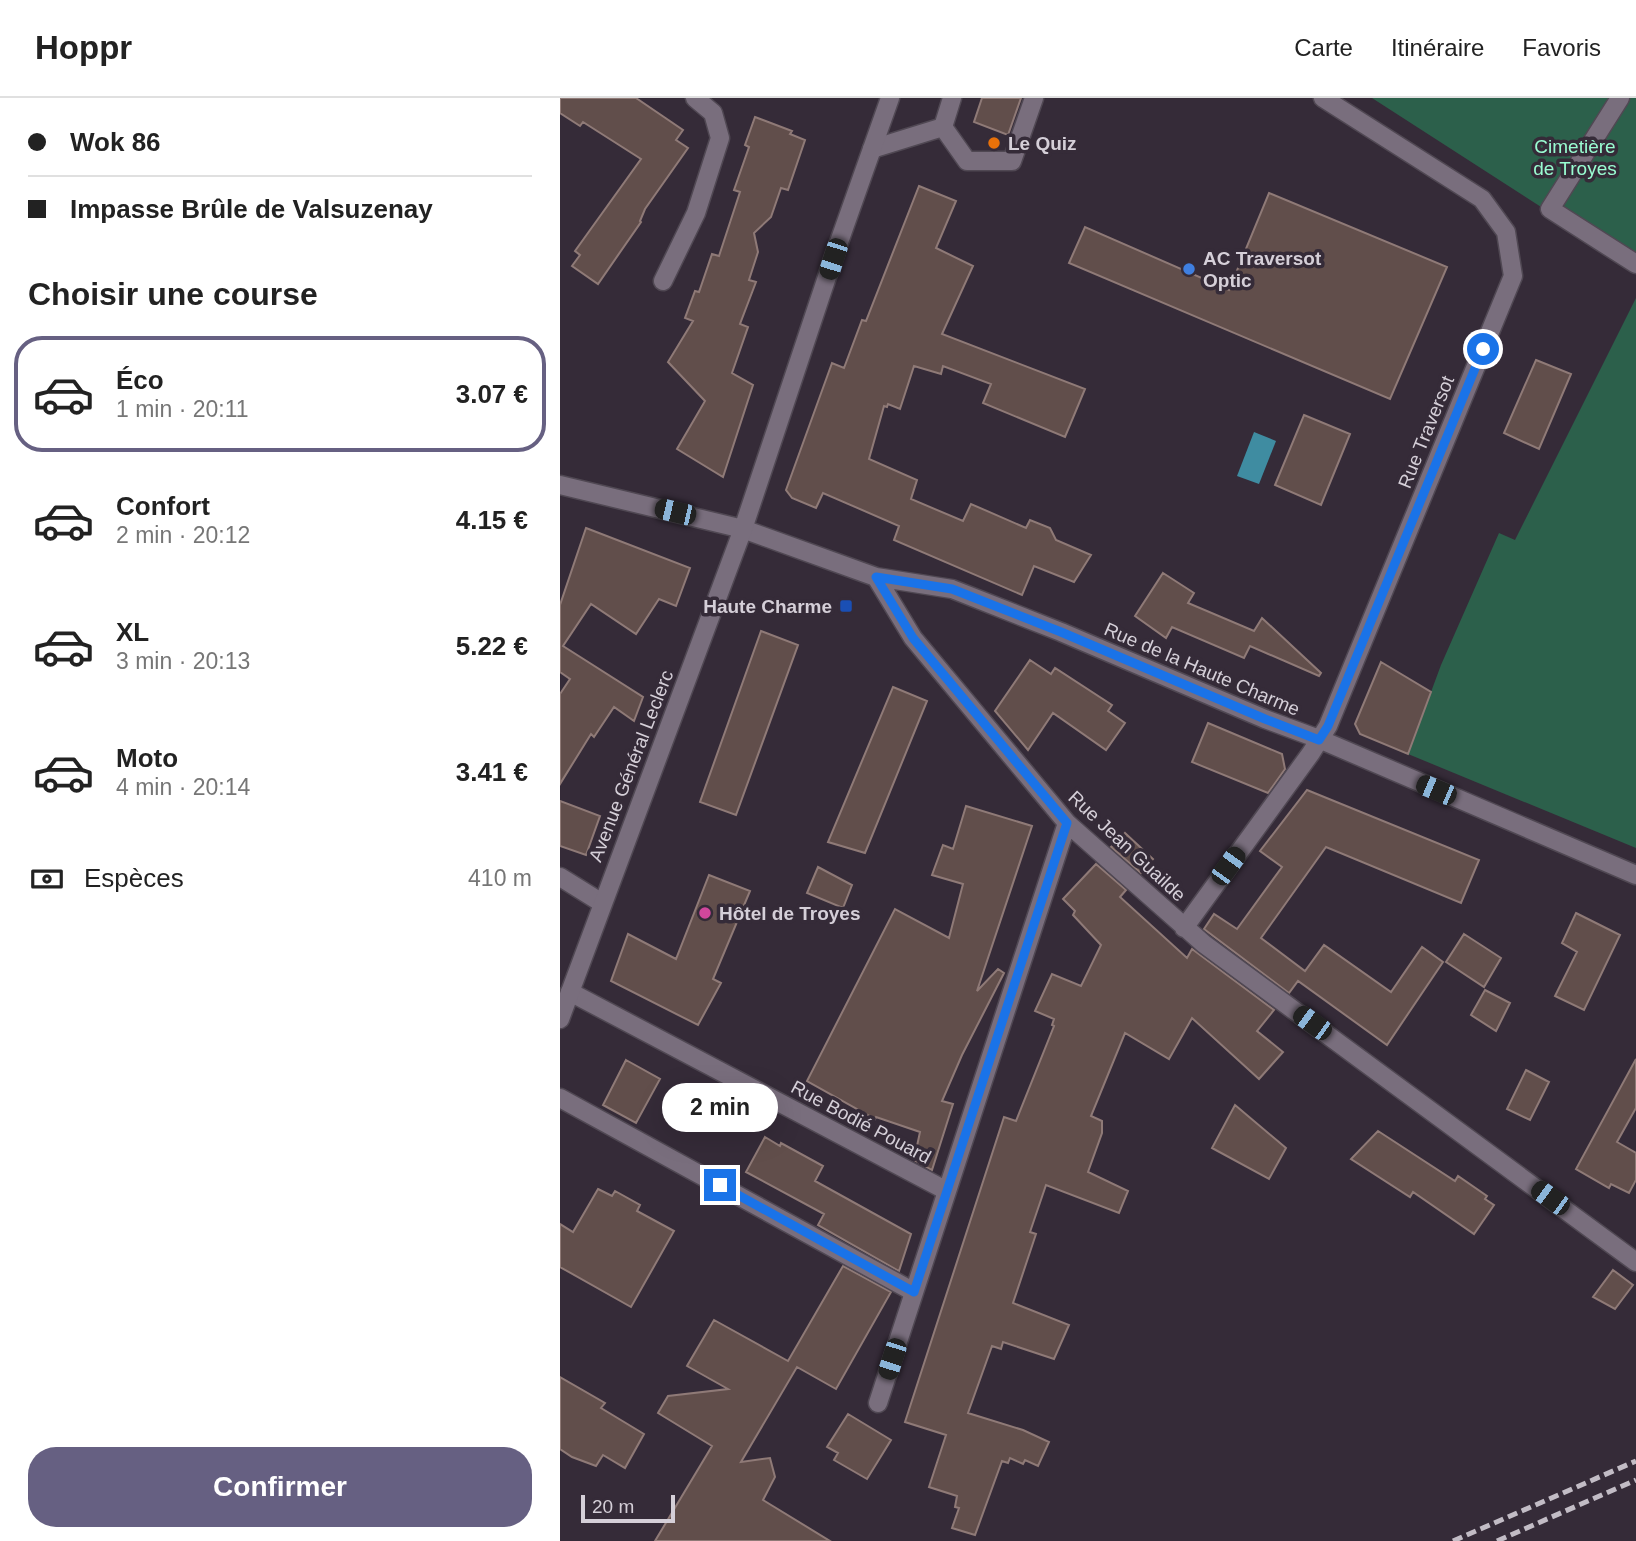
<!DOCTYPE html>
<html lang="fr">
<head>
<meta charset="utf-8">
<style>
  body { margin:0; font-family:Helvetica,sans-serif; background:#f2f2f2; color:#222; height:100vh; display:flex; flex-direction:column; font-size:26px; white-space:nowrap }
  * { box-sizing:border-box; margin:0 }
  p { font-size:23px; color:#767676 }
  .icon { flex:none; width:38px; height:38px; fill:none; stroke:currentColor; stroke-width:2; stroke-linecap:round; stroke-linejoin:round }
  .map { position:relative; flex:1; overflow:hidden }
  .panel { display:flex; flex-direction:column; background:#fff; width:560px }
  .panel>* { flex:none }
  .guide { display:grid; align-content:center; height:154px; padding:0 28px; background:#fff }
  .scale { position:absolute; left:21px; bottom:18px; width:94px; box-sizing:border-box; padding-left:7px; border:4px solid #d5cfd8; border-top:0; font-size:19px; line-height:24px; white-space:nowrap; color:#d5cfd8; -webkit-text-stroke:5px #352b38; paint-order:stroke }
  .end { position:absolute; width:32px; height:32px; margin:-16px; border:9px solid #1a73e8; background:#fff; box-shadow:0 0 0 4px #fff }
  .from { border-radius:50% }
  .bubble { position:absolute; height:49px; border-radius:24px; background:#fff; box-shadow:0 7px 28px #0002; font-size:23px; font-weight:700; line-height:49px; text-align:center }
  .car { position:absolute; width:21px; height:42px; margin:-21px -10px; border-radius:9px; box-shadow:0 0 5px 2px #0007; background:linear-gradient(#222 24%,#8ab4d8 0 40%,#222 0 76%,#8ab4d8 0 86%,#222 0) }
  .guide b { display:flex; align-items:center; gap:24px; height:66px; font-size:26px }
  .guide b+b { border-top:2px solid #e0e0e0 }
  .guide i { width:18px; height:18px; background:#222 }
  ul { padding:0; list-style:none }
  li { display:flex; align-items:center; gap:21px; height:116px; margin:0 14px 10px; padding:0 14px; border:4px solid transparent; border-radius:28px }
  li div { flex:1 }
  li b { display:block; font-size:26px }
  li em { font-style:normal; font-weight:700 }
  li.on { border-color:#666082 }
  li>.icon { width:63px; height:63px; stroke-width:1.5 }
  h2 { padding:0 28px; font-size:32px; line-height:84px }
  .pay { display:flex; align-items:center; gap:18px; height:77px; padding:0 28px; font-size:26px }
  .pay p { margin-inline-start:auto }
  .primary-button { display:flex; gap:14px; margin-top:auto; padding:14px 28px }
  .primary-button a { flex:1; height:80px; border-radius:28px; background:#666082; color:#fff; font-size:28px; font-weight:700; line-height:80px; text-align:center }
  header { display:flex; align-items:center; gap:42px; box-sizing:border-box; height:98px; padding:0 35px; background:#fff; border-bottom:2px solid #e0e0e0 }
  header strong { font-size:33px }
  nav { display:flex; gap:38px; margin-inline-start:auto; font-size:24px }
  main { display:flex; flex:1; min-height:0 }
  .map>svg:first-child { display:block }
  .green { fill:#2c604b }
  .water { fill:#3f8ca1 }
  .building { fill:#614e4b; stroke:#8f7a77; stroke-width:2 }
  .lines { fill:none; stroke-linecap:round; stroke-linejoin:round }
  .lane-casing { stroke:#504853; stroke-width:21 }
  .street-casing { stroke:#504853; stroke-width:21 }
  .secondary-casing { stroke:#504853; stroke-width:21 }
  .lane { stroke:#796e7d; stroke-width:18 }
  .street { stroke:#796e7d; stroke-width:18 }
  .secondary { stroke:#796e7d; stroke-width:18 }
  .rail { stroke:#c2bcc5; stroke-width:5; stroke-dasharray:10 5; stroke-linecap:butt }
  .route { stroke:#1a73e8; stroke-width:9 }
  .food-dot { fill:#e8710a; stroke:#352b38; stroke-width:2.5 }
  .shop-dot { fill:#3f7fe0; stroke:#352b38; stroke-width:2.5 }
  .transit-dot { fill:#1a4fb4; stroke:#352b38; stroke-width:2.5 }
  .hotel-dot { fill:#d1479c; stroke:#352b38; stroke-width:2.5 }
  .labels { text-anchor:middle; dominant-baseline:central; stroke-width:7; stroke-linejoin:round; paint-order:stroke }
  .poi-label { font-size:19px; font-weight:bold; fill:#d5cfd8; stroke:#352b38; text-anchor:start }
  .park-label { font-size:19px; fill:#99fcd1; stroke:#352b38 }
  .street-label { font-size:19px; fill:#d5cfd8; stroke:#352b38 }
</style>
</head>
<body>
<header>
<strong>Hoppr</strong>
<nav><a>Carte</a><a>Itinéraire</a><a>Favoris</a></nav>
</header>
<main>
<section class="panel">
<div class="guide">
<b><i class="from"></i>Wok 86</b>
<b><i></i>Impasse Brûle de Valsuzenay</b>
</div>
<h2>Choisir une course</h2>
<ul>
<li class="on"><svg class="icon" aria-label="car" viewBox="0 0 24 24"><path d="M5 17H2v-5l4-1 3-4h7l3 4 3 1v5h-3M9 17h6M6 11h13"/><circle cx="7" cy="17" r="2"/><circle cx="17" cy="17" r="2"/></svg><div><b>Éco</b><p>1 min · 20:11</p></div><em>3.07 €</em></li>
<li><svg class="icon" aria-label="car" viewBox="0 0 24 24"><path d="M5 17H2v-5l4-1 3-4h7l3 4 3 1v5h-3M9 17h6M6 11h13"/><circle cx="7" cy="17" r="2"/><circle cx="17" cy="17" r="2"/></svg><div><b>Confort</b><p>2 min · 20:12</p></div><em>4.15 €</em></li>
<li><svg class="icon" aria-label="car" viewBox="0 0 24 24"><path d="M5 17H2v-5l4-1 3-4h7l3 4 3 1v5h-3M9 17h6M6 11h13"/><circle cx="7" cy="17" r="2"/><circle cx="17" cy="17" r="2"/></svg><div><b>XL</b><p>3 min · 20:13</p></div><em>5.22 €</em></li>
<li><svg class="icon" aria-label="car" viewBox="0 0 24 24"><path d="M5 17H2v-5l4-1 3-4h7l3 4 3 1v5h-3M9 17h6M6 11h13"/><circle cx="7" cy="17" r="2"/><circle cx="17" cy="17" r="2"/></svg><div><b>Moto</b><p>4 min · 20:14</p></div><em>3.41 €</em></li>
</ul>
<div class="pay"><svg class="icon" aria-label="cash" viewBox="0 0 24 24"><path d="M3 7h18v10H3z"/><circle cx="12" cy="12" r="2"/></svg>Espèces<p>410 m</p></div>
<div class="primary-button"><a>Confirmer</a></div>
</section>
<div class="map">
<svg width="1076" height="1443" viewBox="0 0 1076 1443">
  <rect width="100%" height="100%" fill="#352b38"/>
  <path class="green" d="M812,0H1076V170Z
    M1076,200V750L848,656L881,567L939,435L955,442Z"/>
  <path class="water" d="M694,334L716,343L699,386L677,378Z"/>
  <path class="building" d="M0,0H76L123,32L116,42L128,50L85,111L80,123L81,124L38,186L12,168L20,157L15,153L81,61L23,24L20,28L0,15Z
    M422,0H461L448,37L414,24Z
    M195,19L232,33L230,36L245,42L228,92L221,90L211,119L194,135L198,154L189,182L196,184L180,226L188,229L172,275L193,287L163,379L117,351L145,303L108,264L133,223L125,220L135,193L139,194L152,156L159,158L180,94L174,92L189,49L185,47Z
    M359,88L396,103L376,150L413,168L382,236L525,291L505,339L423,305L431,286L383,268L381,276L354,268L340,311L328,306L327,309L324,308L309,361L357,382L351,401L403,423L411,406L466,430L470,422L490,430L496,442L531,457L514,484L474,468L462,497L334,442L339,428L263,395L256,410L232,400L226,392L272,265L284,270L302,222L306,223Z
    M709,95L887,169L830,301L509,165L525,129L669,192Z
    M976,262L1011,276L979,351L944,335Z
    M744,317L790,336L761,407L715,387Z
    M26,430L130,470L116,508L99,501L76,536L31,506L3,548L83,599L74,623L54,609L34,639L31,636L0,686V596L10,581L0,574V507Z
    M603,475L634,495L628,505L694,533L702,520L761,575L759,578L690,548L684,560L612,529L606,540L575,518Z
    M201,533L238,547L176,717L140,704Z
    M470,562L491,576L495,570L552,607L548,613L565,625L546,652L493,615L468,652L435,613Z
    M821,564L871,594L848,656L800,636L795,626Z
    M333,589L367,603L305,755L268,744Z
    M648,625L722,656L725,671L708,695L632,664Z
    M747,692L919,762L901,805L766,749L701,840L745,873L764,847L831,894L862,849L883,864L827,947L738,883L729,895L644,831L654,816L677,831L722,769L700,753Z
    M0,703L40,718L26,757L0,748Z
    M406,708L472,728L417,893L438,871L444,875L402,957L382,1003L393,1006L372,1072L354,1062L360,1034L316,1019L315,1021L247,983L335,811L389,840L403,786L372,777L383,747L393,751Z
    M565,735L593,761L581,775L551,749Z
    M536,766L566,792L560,799L627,860L632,851L714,912L697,933L723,954L699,981L632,920L609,961L565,935L531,1018L542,1023V1035L528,1074L568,1093L559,1115L486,1087L470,1134L476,1136L453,1205L509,1227L494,1261L443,1244L441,1251L432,1248L408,1315L463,1332L489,1344L478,1368L465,1362L463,1366L450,1360L448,1365L442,1363L415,1437L392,1430L399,1410L395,1409L397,1398L369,1389L386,1337L345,1324L444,1019L456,1023L494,928L492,927L494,921L475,913L492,876L521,888L541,847L513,817L515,813L503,801Z
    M258,769L292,787L283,810L247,795Z
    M149,777L190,793L153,881L161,885L138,927L51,883L68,836L116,861Z
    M1016,815L1060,837L1024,912L995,898L1017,854L1002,845Z
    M904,836L941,860L924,889L886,864Z
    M925,892L950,905L936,933L911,917Z
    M1076,961V1010L1057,1044L1076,1055V1082L1069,1095L1051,1086L1049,1090L1016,1071Z
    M66,962L100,981L76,1025L43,1007Z
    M966,972L989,984L970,1022L947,1011Z
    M675,1007L726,1050L709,1081L652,1050Z
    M818,1033L895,1083L898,1078L927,1098L925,1101L934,1107L914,1136L853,1094L850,1099L791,1061Z
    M205,1039L220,1048L221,1045L263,1068L255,1083L351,1136L339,1173L258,1127L264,1116L186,1074Z
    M38,1091L52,1098L55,1093L80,1107L77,1113L114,1133L71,1209L0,1169V1126L13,1134Z
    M283,1168L331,1194L276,1291L237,1269L181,1364L210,1360L215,1379L203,1402L270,1443H95L152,1348L98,1315L108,1298L168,1291L127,1268L154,1222L228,1263Z
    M1053,1172L1073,1187L1055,1211L1033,1199Z
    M0,1279L45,1305L41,1310L84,1336L65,1370L43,1357L36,1368L12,1359L0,1351Z
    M288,1316L331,1342L307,1381L274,1362L278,1355L267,1349Z"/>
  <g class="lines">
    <defs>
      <path id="lane" d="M1060,0L990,111L1076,166
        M383,29L407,63H452L474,0
        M312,51L383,29L392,0"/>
      <path id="street" d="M103,183L136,115L160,40L153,15L135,0
        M183,431L316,479L392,491L501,534L705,621L759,641L1076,777
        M316,479L353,540L507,725L644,846L1076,1164
        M0,779L42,805
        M624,830L751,655L768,628L953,178L946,134L922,101L763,0
        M10,894L387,1093
        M0,1000L354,1194
        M318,1305L507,725"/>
      <path id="secondary" d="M0,387L183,431
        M0,921L183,431L273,161L330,0"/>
    </defs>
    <use href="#lane" class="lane-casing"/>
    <use href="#street" class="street-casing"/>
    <use href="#secondary" class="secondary-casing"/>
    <use href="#lane" class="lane"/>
    <use href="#street" class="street"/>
    <use href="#secondary" class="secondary"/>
    <path class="rail" d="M893,1443L1076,1363
      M937,1443L1076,1382"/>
  </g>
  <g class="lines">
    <path class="route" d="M160,1087L354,1194L507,725L353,540L316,479L392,491L501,534L705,621L759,642L768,628L923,251"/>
  </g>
  <circle class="food-dot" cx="434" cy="45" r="7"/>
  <circle class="shop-dot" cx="629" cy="171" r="7"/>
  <rect class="transit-dot" x="279" y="501" width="14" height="14" rx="3.5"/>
  <circle class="hotel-dot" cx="145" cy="815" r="7"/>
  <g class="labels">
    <g class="poi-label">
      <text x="448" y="45">Le Quiz</text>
      <text x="643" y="160">AC Traversot<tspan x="643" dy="22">Optic</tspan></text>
      <text x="272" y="508" text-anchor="end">Haute Charme</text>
      <text x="159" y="815">Hôtel de Troyes</text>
    </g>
    <g class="park-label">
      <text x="1015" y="48">Cimetière<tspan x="1015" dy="22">de Troyes</tspan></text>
    </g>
    <g class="street-label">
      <text transform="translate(866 334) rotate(-68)">Rue Traversot</text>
      <text transform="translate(642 571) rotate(23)">Rue de la Haute Charme</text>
      <text transform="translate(71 668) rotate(-69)">Avenue Général Leclerc</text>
      <text transform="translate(567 748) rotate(43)">Rue Jean Guailde</text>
      <text transform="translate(301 1024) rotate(28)">Rue Bodié Pouard</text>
    </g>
  </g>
</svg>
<div class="scale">20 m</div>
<i class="end from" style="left:923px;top:251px"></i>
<i class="end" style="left:160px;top:1087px"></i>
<div class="bubble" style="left:102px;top:985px;width:116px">2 min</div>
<i class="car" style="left:273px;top:161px;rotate:198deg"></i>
<i class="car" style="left:115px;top:414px;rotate:283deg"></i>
<i class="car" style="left:876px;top:692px;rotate:293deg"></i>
<i class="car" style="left:668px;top:768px;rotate:36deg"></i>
<i class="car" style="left:752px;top:925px;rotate:306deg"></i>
<i class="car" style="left:990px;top:1100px;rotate:306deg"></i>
<i class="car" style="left:332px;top:1261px;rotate:198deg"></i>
</div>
</main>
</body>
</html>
